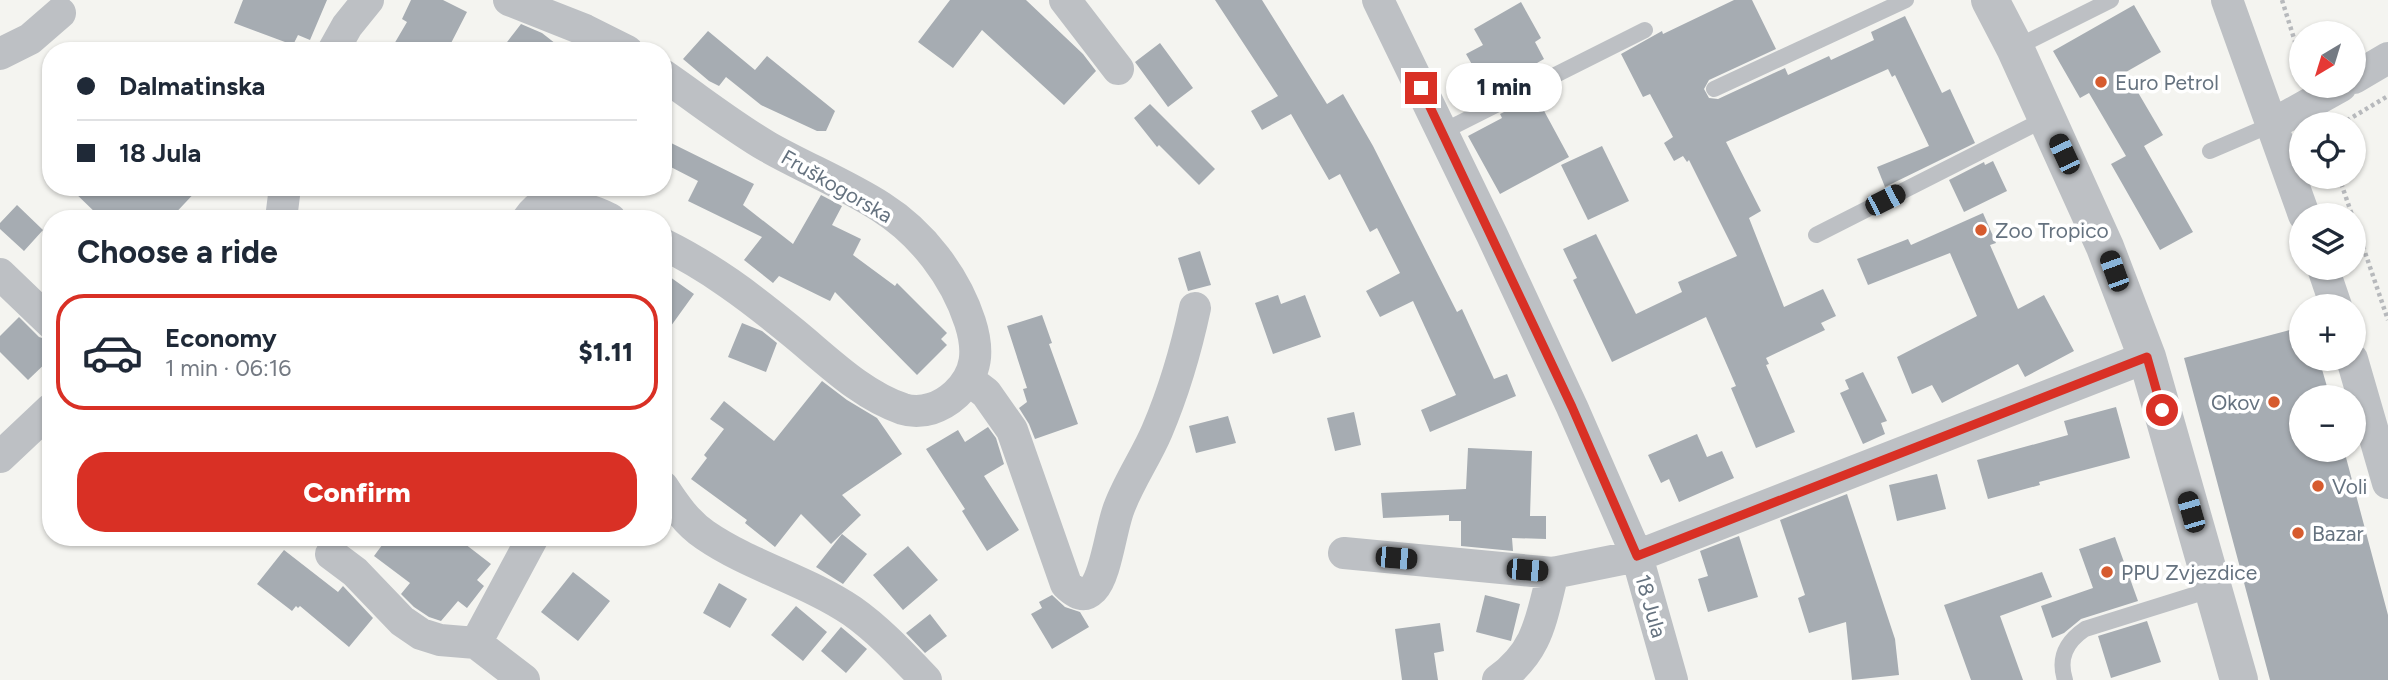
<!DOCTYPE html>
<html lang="en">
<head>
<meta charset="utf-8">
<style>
  body { margin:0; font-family:Figtree,sans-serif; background:#f2f2f3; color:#1f2937; height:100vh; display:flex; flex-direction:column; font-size:26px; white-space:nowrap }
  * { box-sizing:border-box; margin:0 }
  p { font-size:23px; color:#747a83 }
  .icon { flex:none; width:38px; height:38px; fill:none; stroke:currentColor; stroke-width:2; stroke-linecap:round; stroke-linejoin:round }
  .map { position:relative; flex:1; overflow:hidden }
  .side { position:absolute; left:42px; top:210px; width:630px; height:336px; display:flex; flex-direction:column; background:#fff; border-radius:28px; box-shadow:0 2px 5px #0004 }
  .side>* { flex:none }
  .banner { position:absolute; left:42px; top:42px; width:630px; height:154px; border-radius:28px; box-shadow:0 2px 5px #0004; display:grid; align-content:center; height:154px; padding:0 35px; background:#fff }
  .needle { width:46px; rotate:218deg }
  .fabs { position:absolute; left:2289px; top:21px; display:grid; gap:14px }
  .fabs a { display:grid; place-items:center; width:77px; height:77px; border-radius:50%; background:#fff; box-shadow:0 2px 5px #0004; font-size:35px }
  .end { position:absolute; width:32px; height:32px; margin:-16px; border:9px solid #d93025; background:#fff; box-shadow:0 0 0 4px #fff }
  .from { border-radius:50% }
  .bubble { position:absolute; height:49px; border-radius:24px; background:#fff; box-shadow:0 2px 5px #0004; font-size:23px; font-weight:800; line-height:49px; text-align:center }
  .car { position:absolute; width:21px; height:42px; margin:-21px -10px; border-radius:9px; box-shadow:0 0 5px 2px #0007; background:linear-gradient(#222 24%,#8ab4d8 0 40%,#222 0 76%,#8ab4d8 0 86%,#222 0) }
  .banner b { display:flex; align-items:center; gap:24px; height:66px; font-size:26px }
  .banner b+b { border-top:2px solid #e0e1e3 }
  .banner i { width:18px; height:18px; background:#1f2937 }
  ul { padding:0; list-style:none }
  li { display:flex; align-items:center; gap:21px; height:116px; margin:0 14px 10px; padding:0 21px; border:4px solid transparent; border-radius:28px }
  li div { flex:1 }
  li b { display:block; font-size:26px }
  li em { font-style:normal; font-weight:800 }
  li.on { border-color:#d93025 }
  li>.icon { width:63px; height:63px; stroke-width:1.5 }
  h2 { padding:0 35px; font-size:32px; line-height:84px }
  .action { display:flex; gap:14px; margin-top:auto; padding:14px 35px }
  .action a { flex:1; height:80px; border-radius:28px; background:#d93025; color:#fff; font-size:28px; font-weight:800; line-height:80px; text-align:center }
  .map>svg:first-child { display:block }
  .building { fill:#a6acb2 }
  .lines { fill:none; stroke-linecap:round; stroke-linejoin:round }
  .path { stroke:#b7b9bc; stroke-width:4.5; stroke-dasharray:3.5 3.5; stroke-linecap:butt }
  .service { stroke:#bdc0c4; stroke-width:16 }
  .minor { stroke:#bdc0c4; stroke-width:32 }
  .tertiary { stroke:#bdc0c4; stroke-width:38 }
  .route { stroke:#d93025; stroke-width:9 }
  .poi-dot { fill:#d65b2e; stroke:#fff; stroke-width:2.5 }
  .labels { text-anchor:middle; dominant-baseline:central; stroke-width:7; stroke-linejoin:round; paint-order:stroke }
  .poi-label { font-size:21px; fill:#65727f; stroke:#fff; text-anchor:start }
  .street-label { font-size:21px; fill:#65727f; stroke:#fff }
</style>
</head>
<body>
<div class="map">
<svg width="2388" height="680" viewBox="0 0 2388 680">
  <rect width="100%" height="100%" fill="#f4f4f0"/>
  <path class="building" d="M243,0H327L310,40L298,35L293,45L234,23Z
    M411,0H443L467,12L447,51H390L407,22L402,19Z
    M950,0H1026L1083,54L1096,71L1064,105L982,30L953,68L918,42Z
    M1215,0H1262L1327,104L1343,94L1373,146L1457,312L1462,309L1494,379L1507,374L1516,396L1430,432L1421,410L1456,395L1413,301L1380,317L1366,291L1400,273L1377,228L1370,232L1340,174L1329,180L1291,114L1262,130L1251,111L1278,96Z
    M1734,0H1752L1776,49L1709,80L1704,89L1709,98L1718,99L1785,68L1788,75L1829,56L1831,60L1874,40L1871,32L1905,16L1942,93L1950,89L1975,143L1885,187L1877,167L1929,146L1895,75L1892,77L1888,69L1726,142L1761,211L1749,218L1784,307L1823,289L1836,316L1821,323L1825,330L1766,358L1769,364L1766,365L1795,432L1756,448L1731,388L1736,386L1706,317L1612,362L1573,280L1577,278L1563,249L1596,234L1636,314L1682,292L1678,282L1737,256L1689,160L1687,162L1683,156L1674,161L1664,143L1673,137L1650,94L1643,97L1621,54L1662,31L1663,34Z
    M1521,2L1541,38L1535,42L1544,59L1523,71L1526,78L1490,96L1466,54L1483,45L1474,29Z
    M2134,5L2161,52L2126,72L2163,135L2144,146L2193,232L2160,250L2111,164L2126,156L2089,93L2080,98L2053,51Z
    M521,24L542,33L565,51H500Z
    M708,31L755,70L767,56L835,111L826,131H817L761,105L726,77L719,86L709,81L683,59Z
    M1160,43L1193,88L1168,107L1135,62Z
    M1536,96L1569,157L1500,194L1468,136L1502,118L1500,114Z
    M1150,104L1215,169L1199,185L1159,145L1157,147L1134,118Z
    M663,139L754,184L743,205L793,244L821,195L842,206L832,225L861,239L853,255L895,286L897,283L947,333L941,339L947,345L917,375L835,292L830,301L779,276L773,283L744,260L762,237L688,201L698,181L663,163Z
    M1602,146L1629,201L1588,220L1561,165Z
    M1993,161L2007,191L1964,212L1949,180L1984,162L1985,165Z
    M69,187H200L170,219H102Z
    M17,205L43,230L24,251L0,229V223Z
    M1983,213L1996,243L1990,245L2018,309L2044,295L2074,351L2025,377L2018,364L1942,403L1932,385L1912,394L1897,357L1977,316L1950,253L1868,285L1857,259L1908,239L1911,245Z
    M1200,251L1211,285L1188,291L1178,258Z
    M663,272L694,294L663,337Z
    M1278,295L1281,304L1305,295L1321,337L1273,354L1255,303Z
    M1042,315L1052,343L1049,344L1078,424L1035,439L1029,424L1019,408L1027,402L1023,389L1027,388L1007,326Z
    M19,317L39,337L51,341V358L28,380L0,352V336Z
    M742,323L762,331L777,343L766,372L728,357Z
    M2301,327V359H2319L2330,397H2301V450H2344L2388,615V680H2270L2184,358Z
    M1863,372L1887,421L1881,423L1885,434L1863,444L1840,393L1849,389L1845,380Z
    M822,381L847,400L877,418L902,454L842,495L861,515L831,544L801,514L775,547L745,523L747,520L691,479L707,458L704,455L724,429L710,419L724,401L774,441Z
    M2116,407L2130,458L2039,482L2040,485L1988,499L1977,460L2068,435L2064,421Z
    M1354,412L1361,445L1335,451L1327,418Z
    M1228,416L1236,443L1196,453L1189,426Z
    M988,427L996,438L1004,464L984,476L1019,530L987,551L962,511L965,509L926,449L958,430L965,442Z
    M1697,434L1707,457L1722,451L1734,478L1679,502L1669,479L1661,483L1648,455Z
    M1468,448L1532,451L1530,516H1546V539L1512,538L1513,551L1461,546V521H1449V515L1383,518L1381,493L1466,489Z
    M1937,474L1946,509L1897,521L1889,485Z
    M1847,494L1895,639L1899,675L1852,680L1846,622L1809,633L1798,598L1805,595L1780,520Z
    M842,534L867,554L843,584L816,567Z
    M1739,536L1758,597L1708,612L1698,579L1708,576L1700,551Z
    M388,537H456L491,564L477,580L484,586L467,608L458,601L441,621L429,617L414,607L401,594L410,583L374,556Z
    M2115,537L2138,601L2081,619L2064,633L2052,638L2041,606L2093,588L2079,549Z
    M908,546L938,580L903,610L873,575Z
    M284,550L338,592L343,586L373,618L349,647L300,606L298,608L296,606L292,611L257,584Z
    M573,572L610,601L578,641L541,612Z
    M2042,572L2052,597L2000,616L2023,680H1971L1944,605Z
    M719,583L747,599L730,628L703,613Z
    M1052,595L1065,607L1080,612L1089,627L1052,649L1031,614L1042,608L1039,602Z
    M1485,595L1520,604L1511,641L1476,632Z
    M796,606L827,632L803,661L771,635Z
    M930,614L947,636L925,653L906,633Z
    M2147,621L2161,662L2111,678L2098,636Z
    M1440,623L1444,651L1434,653L1438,680H1402L1395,629Z
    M841,627L867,649L846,673L821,651Z"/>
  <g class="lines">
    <path class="path" d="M2282,0L2301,61
      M2341,124L2388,96
      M2339,177L2352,215
      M2354,220L2388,320"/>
    <path class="service" d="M2015,48L2111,0
      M1714,89L1906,0
      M1442,132L1645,30
      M2210,151L2273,124
      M1816,235L2047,118
      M2065,680C2058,658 2066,642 2085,629L2213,589"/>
    <path class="minor" d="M509,0L585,30L627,51
      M1065,0L1118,69
      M1378,0L1492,235L1572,407L1637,556L1672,680
      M2227,0L2304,215
      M333,51L347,26L368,0
      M0,54L30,39L60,13
      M663,75C698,99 732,126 768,147C805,168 845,184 881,207C922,233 955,276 970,322C979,350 978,373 956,394C942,407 922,415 903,409C859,394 825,358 790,330C750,297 710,267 663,244
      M2354,78L2388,58
      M2273,124L2341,86
      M281,219L285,187
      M528,219C532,213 537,207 545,204C560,199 596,212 610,219
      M2323,268L2336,306
      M0,274L51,323
      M2352,359L2388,483
      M969,380L986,393L1012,430L1066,584C1074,592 1083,599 1093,589C1106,576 1111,528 1119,508C1129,481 1146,457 1157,431C1174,391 1186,350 1195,308
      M0,457L51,409
      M663,487C674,504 687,523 705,535C750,566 806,580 852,611C879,630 903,656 926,680
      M1344,553L1553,573
      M331,554L355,572L402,621L421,634L440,640L476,643
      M524,680L476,643L533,537
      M1498,680C1539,651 1541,618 1553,573L1637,556L2147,357"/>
    <path class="tertiary" d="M1990,0L2015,48L2105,247L2147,357L2239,680"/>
  </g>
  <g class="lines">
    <path class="route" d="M1421,88L1572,407L1637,556L2147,357L2162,410"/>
  </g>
  <g class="poi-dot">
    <circle cx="2101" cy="82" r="7"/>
    <circle cx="1981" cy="230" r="7"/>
    <circle cx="2274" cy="402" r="7"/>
    <circle cx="2318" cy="486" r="7"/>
    <circle cx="2298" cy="533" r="7"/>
    <circle cx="2107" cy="572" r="7"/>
  </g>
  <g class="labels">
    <g class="poi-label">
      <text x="2115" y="82">Euro Petrol</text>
      <text x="1995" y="230">Zoo Tropico</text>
      <text x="2260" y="402" text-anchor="end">Okov</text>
      <text x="2332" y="486">Voli</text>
      <text x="2312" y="533">Bazar</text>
      <text x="2121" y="572">PPU Zvjezdice</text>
    </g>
    <g class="street-label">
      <text transform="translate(837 186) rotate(30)">Fruškogorska</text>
      <text transform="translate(1651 606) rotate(74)">18 Jula</text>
    </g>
  </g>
</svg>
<div class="fabs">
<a><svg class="needle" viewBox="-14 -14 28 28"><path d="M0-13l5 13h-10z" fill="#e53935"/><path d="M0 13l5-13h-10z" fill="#747a83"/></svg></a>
<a><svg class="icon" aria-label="locate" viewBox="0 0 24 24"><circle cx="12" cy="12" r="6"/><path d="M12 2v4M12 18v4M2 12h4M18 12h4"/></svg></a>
<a><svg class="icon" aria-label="layers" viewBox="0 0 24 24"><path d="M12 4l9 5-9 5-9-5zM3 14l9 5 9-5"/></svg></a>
<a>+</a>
<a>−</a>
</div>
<i class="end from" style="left:2162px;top:410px"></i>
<i class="end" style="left:1421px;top:88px"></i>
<div class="bubble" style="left:1446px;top:63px;width:116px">1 min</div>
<i class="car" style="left:2064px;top:154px;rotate:335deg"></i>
<i class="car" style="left:1885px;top:200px;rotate:63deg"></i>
<i class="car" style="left:2114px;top:271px;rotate:340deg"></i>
<i class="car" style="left:2191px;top:512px;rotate:344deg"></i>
<i class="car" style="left:1396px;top:558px;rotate:95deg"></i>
<i class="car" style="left:1527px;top:570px;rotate:95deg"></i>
<div class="banner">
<b><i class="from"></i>Dalmatinska</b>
<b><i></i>18 Jula</b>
</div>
<section class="side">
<h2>Choose a ride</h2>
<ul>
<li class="on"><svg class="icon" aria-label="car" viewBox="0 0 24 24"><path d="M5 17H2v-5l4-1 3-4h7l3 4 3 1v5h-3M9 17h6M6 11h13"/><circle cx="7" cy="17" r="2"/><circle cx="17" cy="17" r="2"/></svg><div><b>Economy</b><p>1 min · 06:16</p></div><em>$1.11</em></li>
</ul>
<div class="action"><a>Confirm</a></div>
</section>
</div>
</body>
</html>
